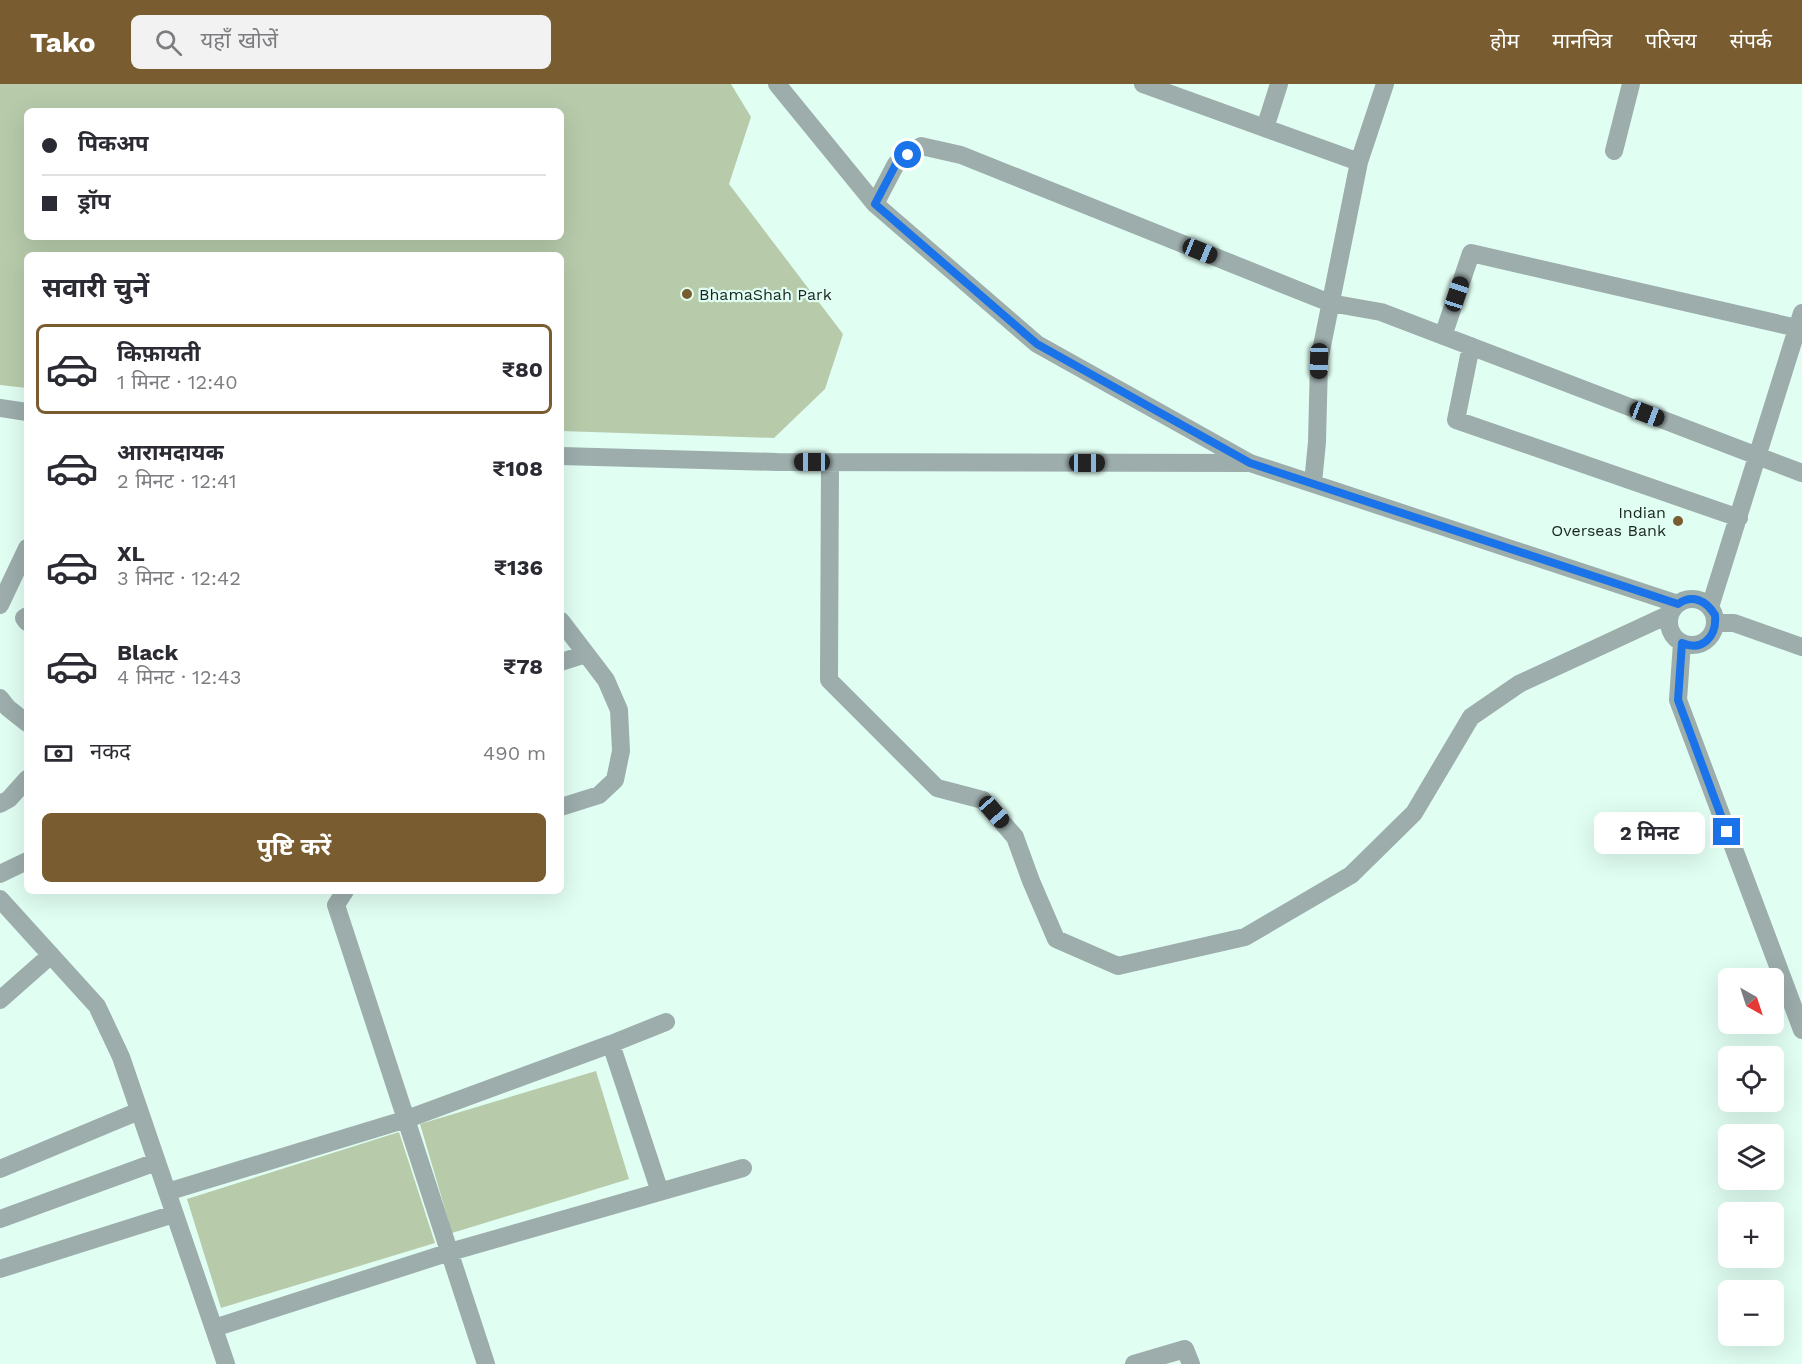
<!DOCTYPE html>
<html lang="hi">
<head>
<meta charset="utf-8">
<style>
  body { margin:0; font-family:"Work Sans","Noto Sans Devanagari",sans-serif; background:#f2f2f3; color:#2b2b33; height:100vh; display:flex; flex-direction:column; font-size:22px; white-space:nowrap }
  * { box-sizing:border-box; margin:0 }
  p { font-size:20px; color:#7c7c81 }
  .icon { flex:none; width:33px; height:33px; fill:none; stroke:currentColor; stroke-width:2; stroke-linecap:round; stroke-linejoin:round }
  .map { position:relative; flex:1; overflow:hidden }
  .panel { position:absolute; left:24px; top:168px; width:540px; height:642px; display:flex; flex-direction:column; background:#fff; border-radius:9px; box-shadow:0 6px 24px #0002 }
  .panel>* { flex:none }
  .banner { position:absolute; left:24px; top:24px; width:540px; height:132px; border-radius:9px; box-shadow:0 6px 24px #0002; display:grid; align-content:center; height:132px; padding:0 18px; background:#fff }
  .needle { width:39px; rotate:141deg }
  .controls { position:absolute; left:1718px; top:884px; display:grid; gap:12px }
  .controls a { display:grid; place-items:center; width:66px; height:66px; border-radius:9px; background:#fff; box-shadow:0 6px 24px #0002; font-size:30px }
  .end { position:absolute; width:27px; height:27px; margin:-14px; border:8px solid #1a73e8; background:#fff; box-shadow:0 0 0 3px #fff }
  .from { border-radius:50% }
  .bubble { position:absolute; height:42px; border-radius:9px; background:#fff; box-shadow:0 6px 24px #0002; font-size:20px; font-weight:700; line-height:42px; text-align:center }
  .car { position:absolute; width:18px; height:36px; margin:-18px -9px; border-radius:8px; box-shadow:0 0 4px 2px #0007; background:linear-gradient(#222 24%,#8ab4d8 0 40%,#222 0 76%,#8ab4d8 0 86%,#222 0) }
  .banner b { display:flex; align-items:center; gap:21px; height:57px; font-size:22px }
  .banner b+b { border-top:2px solid #e1e1e2 }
  .banner i { width:15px; height:15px; background:#2b2b33 }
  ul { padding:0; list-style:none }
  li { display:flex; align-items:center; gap:18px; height:90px; margin:0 12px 9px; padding:0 6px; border:3px solid transparent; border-radius:9px }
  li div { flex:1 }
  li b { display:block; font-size:22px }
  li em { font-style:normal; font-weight:700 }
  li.current { border-color:#795d30 }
  li>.icon { width:54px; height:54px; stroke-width:1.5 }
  h2 { padding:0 18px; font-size:27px; line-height:72px }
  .pay { display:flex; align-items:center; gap:15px; height:66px; padding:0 18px; font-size:22px }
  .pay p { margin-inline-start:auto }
  .action { display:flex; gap:12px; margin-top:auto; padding:12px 18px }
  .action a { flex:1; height:69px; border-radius:9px; background:#795d30; color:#fff; font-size:24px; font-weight:700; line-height:69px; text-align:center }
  header { display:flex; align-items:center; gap:36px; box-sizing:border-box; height:84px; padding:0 30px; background:#795d30; color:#fff }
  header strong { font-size:28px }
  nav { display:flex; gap:33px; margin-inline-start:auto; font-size:21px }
  .search { width:420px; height:54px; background:#f2f2f3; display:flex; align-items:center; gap:15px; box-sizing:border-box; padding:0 21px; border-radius:9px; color:#7c7c81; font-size:22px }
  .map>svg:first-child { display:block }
  .green { fill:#b7cbab; fill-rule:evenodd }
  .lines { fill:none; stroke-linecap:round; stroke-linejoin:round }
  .minor { stroke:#9cadac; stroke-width:18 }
  .route { stroke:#1a73e8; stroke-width:8 }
  .poi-dot { fill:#795d30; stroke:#e1fef3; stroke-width:2 }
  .labels { text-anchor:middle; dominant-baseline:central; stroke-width:4.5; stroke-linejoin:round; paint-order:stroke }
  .poi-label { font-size:16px; fill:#182520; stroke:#e1fef3; text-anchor:start }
</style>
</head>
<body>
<header>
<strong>Tako</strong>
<div class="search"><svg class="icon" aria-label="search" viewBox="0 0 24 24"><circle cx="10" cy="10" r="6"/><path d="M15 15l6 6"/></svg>यहाँ खोजें</div>
<nav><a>होम</a><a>मानचित्र</a><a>परिचय</a><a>संपर्क</a></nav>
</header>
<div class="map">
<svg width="1802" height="1280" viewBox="0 0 1802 1280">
  <rect width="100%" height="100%" fill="#e1fef3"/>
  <path class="green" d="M0,0H731L751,33L729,100L843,250L825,305L774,354L561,347V171H27V304L0,301ZM27,27H561V153H27Z
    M596,987L629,1095L452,1149L420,1040Z
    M399,1048L435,1159L221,1224L187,1115Z"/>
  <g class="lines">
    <path class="minor" d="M777,0L875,120L1037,260L1250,379L1678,520
      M1143,0L1359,78
      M1265,44L1279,0
      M1614,67L1631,0
      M875,120L896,80L921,62L961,71L1330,219L1381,228L1802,389
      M1443,252L1471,169L1797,244
      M1471,262L1456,336L1739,434
      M0,324L27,328
      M561,372L777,378L1249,379
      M830,378L829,596L937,704L983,716L1015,753L1031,797L1056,855L1118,882L1245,853L1351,791L1414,729L1471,633L1519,600L1670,530
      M1313,399L1317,358L1319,277L1359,78L1385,0
      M1669 538a23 23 0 1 1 46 0a23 23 0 1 1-46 0Z
      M0,521L27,464
      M1710,523L1802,229
      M27,532L24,534L27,538
      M561,537L606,596L619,626L621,667L615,696L599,711L561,723
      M1716,539H1734L1802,563
      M1682,559L1678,616L1802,946
      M561,578L586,570
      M0,614L8,624L27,639
      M0,720L9,715L27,695
      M0,790L27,777
      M345,807L336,821L486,1280
      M0,815L97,922L121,973L226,1280
      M0,916L51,871
      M611,960L660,1108
      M0,1085L139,1027
      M167,1108L407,1035L611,960L666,938
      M0,1135L156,1078
      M0,1185L174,1130
      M214,1244L450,1168L743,1084
      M1134,1280L1185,1265L1191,1280"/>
  </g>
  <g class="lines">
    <path class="route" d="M908,71L896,80L875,120L1037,260L1250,379L1678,520C1692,510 1706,516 1715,531C1717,552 1703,568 1682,559L1678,616L1727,748"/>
  </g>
  <g class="poi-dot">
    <circle cx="687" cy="210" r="6"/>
    <circle cx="1678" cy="437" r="6"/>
  </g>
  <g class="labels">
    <g class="poi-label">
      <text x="699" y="210">BhamaShah Park</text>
      <text x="1666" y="428" text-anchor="end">Indian<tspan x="1666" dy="18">Overseas Bank</tspan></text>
    </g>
  </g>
</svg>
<div class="controls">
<a><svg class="needle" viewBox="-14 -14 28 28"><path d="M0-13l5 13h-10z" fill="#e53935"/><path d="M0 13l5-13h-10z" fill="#7c7c81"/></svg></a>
<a><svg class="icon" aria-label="locate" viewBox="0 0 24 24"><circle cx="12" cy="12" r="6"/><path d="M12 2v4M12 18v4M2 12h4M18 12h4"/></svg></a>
<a><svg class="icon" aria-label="layers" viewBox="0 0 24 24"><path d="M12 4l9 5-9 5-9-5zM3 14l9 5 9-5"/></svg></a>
<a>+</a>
<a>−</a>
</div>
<i class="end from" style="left:908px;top:71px"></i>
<i class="end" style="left:1727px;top:748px"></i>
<div class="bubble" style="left:1594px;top:728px;width:111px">2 मिनट</div>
<i class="car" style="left:1200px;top:167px;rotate:112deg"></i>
<i class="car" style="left:1457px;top:210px;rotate:18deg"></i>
<i class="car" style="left:1319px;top:277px;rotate:181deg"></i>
<i class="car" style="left:1647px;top:330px;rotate:111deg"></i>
<i class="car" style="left:812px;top:378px;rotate:270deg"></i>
<i class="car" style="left:1087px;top:379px;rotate:90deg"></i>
<i class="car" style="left:994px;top:728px;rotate:139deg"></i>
<div class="banner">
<b><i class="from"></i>पिकअप</b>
<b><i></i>ड्रॉप</b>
</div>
<section class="panel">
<h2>सवारी चुनें</h2>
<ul>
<li class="current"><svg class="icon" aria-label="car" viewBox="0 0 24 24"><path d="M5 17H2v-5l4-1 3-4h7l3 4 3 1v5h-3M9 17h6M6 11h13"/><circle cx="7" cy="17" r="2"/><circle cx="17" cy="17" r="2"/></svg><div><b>किफ़ायती</b><p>1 मिनट · 12:40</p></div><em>₹80</em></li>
<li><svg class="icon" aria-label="car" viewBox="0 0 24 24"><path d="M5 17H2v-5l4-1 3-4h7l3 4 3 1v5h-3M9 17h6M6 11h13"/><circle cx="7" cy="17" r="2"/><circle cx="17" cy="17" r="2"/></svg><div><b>आरामदायक</b><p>2 मिनट · 12:41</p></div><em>₹108</em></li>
<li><svg class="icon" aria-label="car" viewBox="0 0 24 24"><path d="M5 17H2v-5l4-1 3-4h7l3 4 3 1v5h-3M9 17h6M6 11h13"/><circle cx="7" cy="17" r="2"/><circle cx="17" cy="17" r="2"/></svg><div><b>XL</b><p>3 मिनट · 12:42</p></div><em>₹136</em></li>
<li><svg class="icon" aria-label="car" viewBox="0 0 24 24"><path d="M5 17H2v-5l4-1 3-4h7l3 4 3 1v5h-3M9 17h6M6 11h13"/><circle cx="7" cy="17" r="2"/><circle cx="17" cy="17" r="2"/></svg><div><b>Black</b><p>4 मिनट · 12:43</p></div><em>₹78</em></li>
</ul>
<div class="pay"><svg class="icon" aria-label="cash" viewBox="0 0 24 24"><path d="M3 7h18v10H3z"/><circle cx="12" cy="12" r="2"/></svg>नकद<p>490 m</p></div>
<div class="action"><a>पुष्टि करें</a></div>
</section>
</div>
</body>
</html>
